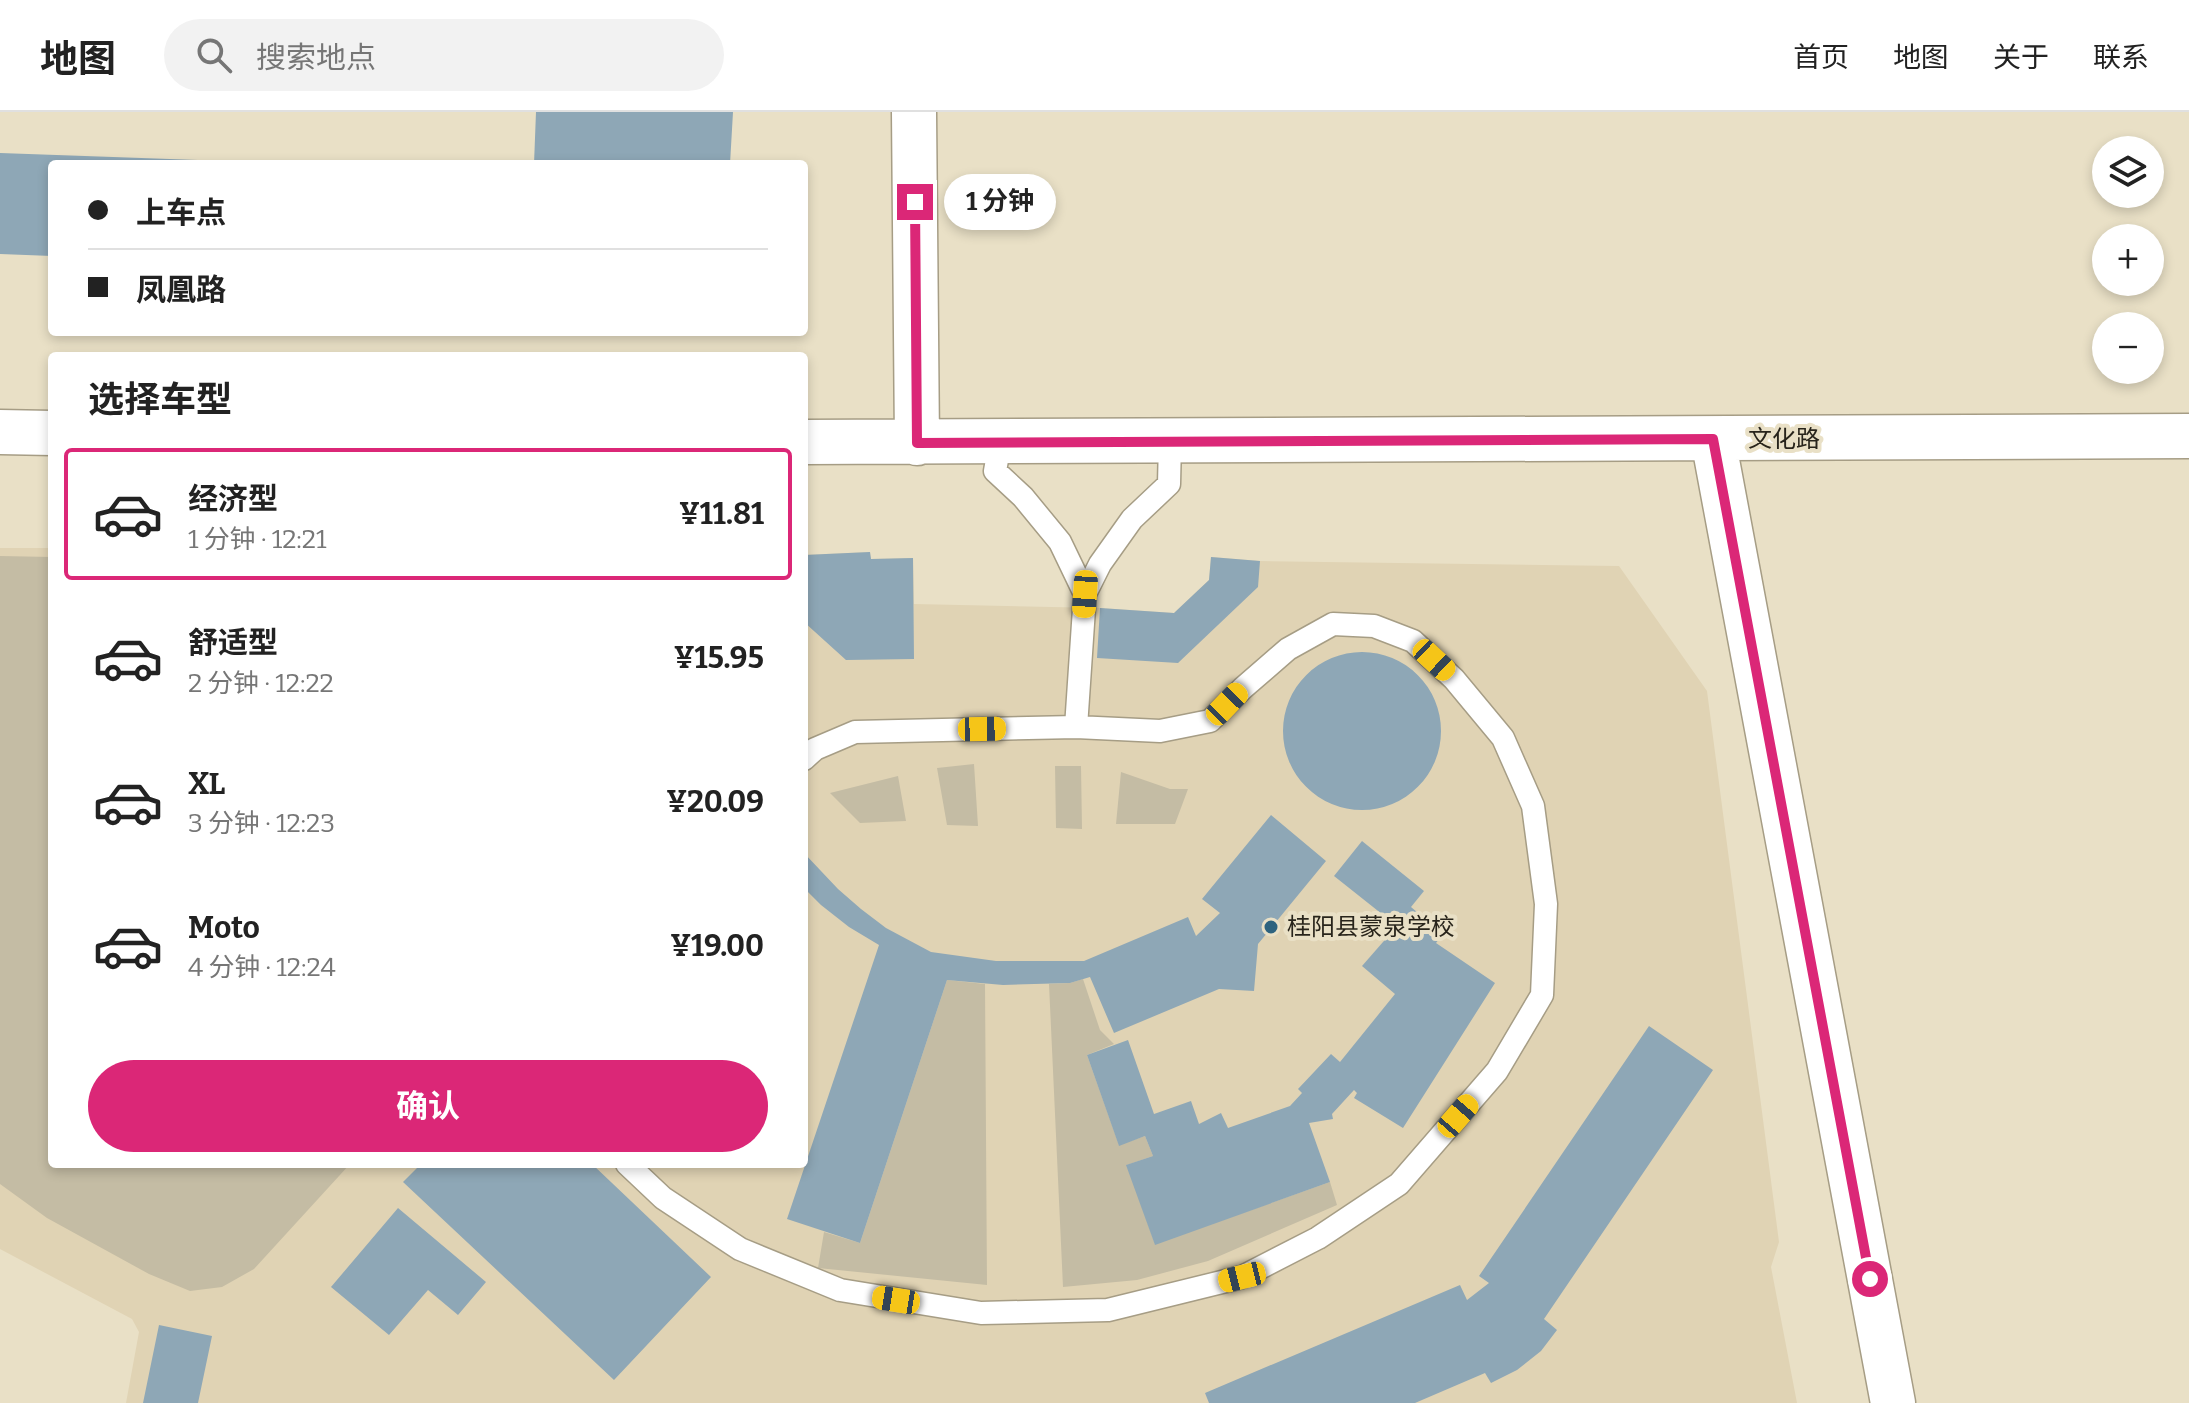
<!DOCTYPE html>
<html lang="zh">
<head>
<meta charset="utf-8">
<style>
  body { margin:0; font-family:Bitter,"Noto Sans SC",serif; background:#f2f2f2; color:#222; height:100vh; display:flex; flex-direction:column; font-size:30px; white-space:nowrap }
  * { box-sizing:border-box; margin:0 }
  p { font-size:26px; color:#767676 }
  .icon { flex:none; width:44px; height:44px; fill:none; stroke:currentColor; stroke-width:2; stroke-linecap:round; stroke-linejoin:round }
  .map { position:relative; flex:1; overflow:hidden }
  .side { position:absolute; left:48px; top:240px; width:760px; height:816px; display:flex; flex-direction:column; background:#fff; border-radius:8px; box-shadow:0 4px 12px #0003 }
  .side>* { flex:none }
  .guide { position:absolute; left:48px; top:48px; width:760px; height:176px; border-radius:8px; box-shadow:0 4px 12px #0003; display:grid; align-content:center; height:176px; padding:0 40px; background:#fff }
  .tools { position:absolute; left:2092px; top:24px; display:grid; gap:16px }
  .tools a { display:grid; place-items:center; width:72px; height:72px; border-radius:50%; background:#fff; box-shadow:0 4px 12px #0003; font-size:40px }
  .end { position:absolute; width:36px; height:36px; margin:-18px; border:10px solid #db2777; background:#fff; box-shadow:0 0 0 4px #fff }
  .from { border-radius:50% }
  .bubble { position:absolute; height:56px; border-radius:28px; background:#fff; box-shadow:0 4px 12px #0003; font-size:26px; font-weight:700; line-height:56px; text-align:center }
  .car { position:absolute; width:24px; height:48px; margin:-24px -12px; border-radius:10px; box-shadow:0 0 6px 2px #0007; background:linear-gradient(#f5c518 24%,#345 0 40%,#f5c518 0 76%,#345 0 86%,#f5c518 0) }
  .guide b { display:flex; align-items:center; gap:28px; height:76px; font-size:30px }
  .guide b+b { border-top:2px solid #e0e0e0 }
  .guide i { width:20px; height:20px; background:#222 }
  ul { padding:0; list-style:none }
  li { display:flex; align-items:center; gap:24px; height:132px; margin:0 16px 12px; padding:0 24px; border:4px solid transparent; border-radius:8px }
  li div { flex:1 }
  li b { display:block; font-size:30px }
  li em { font-style:normal; font-weight:700 }
  li.active { border-color:#db2777 }
  li>.icon { width:72px; height:72px; stroke-width:1.5 }
  h2 { padding:0 40px; font-size:36px; line-height:96px }
  .button { display:flex; gap:16px; margin-top:auto; padding:16px 40px }
  .button a { flex:1; height:92px; border-radius:48px; background:#db2777; color:#fff; font-size:32px; font-weight:700; line-height:92px; text-align:center }
  header { display:flex; align-items:center; gap:48px; box-sizing:border-box; height:112px; padding:0 40px; background:#fff; border-bottom:2px solid #e0e0e0 }
  header strong { font-size:38px }
  nav { display:flex; gap:44px; margin-inline-start:auto; font-size:28px }
  .search { width:560px; height:72px; background:#f2f2f2; display:flex; align-items:center; gap:20px; box-sizing:border-box; padding:0 28px; border-radius:44px; color:#767676; font-size:30px }
  .map>svg:first-child { display:block }
  .built { fill:#e0d3b4 }
  .green { fill:#c4bca4 }
  .building { fill:#8ea7b6 }
  .lines { fill:none; stroke-linecap:round; stroke-linejoin:round }
  .lane-casing { stroke:#a69d85; stroke-width:25 }
  .secondary-casing { stroke:#a69d85; stroke-width:47 }
  .lane { stroke:#fff; stroke-width:22 }
  .secondary { stroke:#fff; stroke-width:44 }
  .route { stroke:#db2777; stroke-width:10 }
  .poi-dot { fill:#2e637f; stroke:#e9e0c6; stroke-width:3 }
  .labels { text-anchor:middle; dominant-baseline:central; stroke-width:8; stroke-linejoin:round; paint-order:stroke }
  .street-label { font-size:24px; fill:#28241b; stroke:#e9e0c6 }
  .poi-label { font-size:24px; fill:#28241b; stroke:#e9e0c6; text-anchor:start }
</style>
</head>
<body>
<header>
<strong>地图</strong>
<div class="search"><svg class="icon" aria-label="search" viewBox="0 0 24 24"><circle cx="10" cy="10" r="6"/><path d="M15 15l6 6"/></svg>搜索地点</div>
<nav><a>首页</a><a>地图</a><a>关于</a><a>联系</a></nav>
</header>
<div class="map">
<svg width="2189" height="1291" viewBox="0 0 2189 1291">
  <rect width="100%" height="100%" fill="#e9e0c6"/>
  <path class="built" d="M0,436H52V1052H804V443L870,440L871,447L913,446L914,492L1100,496L1174,501L1209,468L1211,445L1260,449L1619,454L1707,579L1779,1130L1771,1155L1797,1291H126L139,1220L132,1207L0,1137Z"/>
  <path class="green" d="M0,444L52,445V1052H350L254,1157L222,1175L190,1179L149,1162L47,1106L0,1072Z
    M974,652L978,714L947,713L937,656Z
    M1055,654H1081L1082,717L1056,716Z
    M1121,660L1170,677H1188L1175,712H1116Z
    M898,664L906,709L860,711L830,681Z
    M1083,867L1100,918L1114,932L1087,943L1119,1033L1145,1024L1153,1044L1127,1053L1155,1132L1330,1070L1337,1093L1208,1149L1137,1168L1063,1175L1049,872L1070,871Z
    M947,868L985,872L987,1173L818,1156L824,1120L860,1131Z"/>
  <path class="building" d="M536,0H733L730,52H534Z
    M0,41L226,49V52H52V144L0,142Z
    M870,440L871,447L913,446L914,547L846,548L804,510V443Z
    M1211,445L1260,449L1258,475L1178,551L1097,546L1100,496L1174,501L1209,468Z
    M1283 619a79 79 0 1 1 158 0a79 79 0 1 1-158 0Z
    M1271,703L1326,749L1258,832L1254,879L1219,877L1114,921L1090,865L1070,871L1003,873L947,868L860,1131L787,1107L879,833L849,815L821,793L807,779L804,781V741L838,777L861,797L886,816L931,840L996,849H1084L1188,805L1196,824L1220,801L1202,787Z
    M1362,729L1424,779L1411,795L1443,822L1436,831L1495,871L1403,1016L1354,986L1357,981L1354,978L1332,1002L1333,1007L1309,1011L1330,1070L1155,1133L1126,1053L1153,1044L1145,1024L1119,1034L1087,943L1128,928L1154,1002L1191,989L1199,1012L1221,1001L1228,1016L1290,994L1302,981L1298,977L1331,942L1340,950L1395,882L1362,854L1397,814L1334,764Z
    M1649,914L1713,958L1544,1207L1557,1218L1541,1239L1517,1258L1491,1271L1485,1261L1415,1291H1209L1205,1281L1460,1173L1467,1188L1489,1171L1479,1164Z
    M421,1052H592L711,1165L614,1268L403,1070Z
    M398,1096L486,1170L458,1203L428,1178L389,1223L331,1175Z
    M159,1213L212,1224L198,1291H143Z"/>
  <g class="lines">
    <defs>
      <path id="lane" d="M1000,331L995,359L1023,385L1060,430L1085,482
        M1076,615L1085,482L1100,452L1132,407L1169,372L1170,330
        M627,1052L663,1086L740,1137L840,1178L981,1201L1108,1198L1242,1165L1318,1126L1399,1072L1497,959L1542,883L1546,792L1533,694L1503,626L1454,567L1413,529L1374,514L1333,512L1288,537L1243,576L1210,609L1160,619L1076,615L855,620L815,637L804,647"/>
      <path id="secondary" d="M914,0L917,331
        M0,320L52,321
        M1713,327L1893,1291
        M804,330L2189,324"/>
    </defs>
    <use href="#lane" class="lane-casing"/>
    <use href="#secondary" class="secondary-casing"/>
    <use href="#lane" class="lane"/>
    <use href="#secondary" class="secondary"/>
  </g>
  <g class="lines">
    <path class="route" d="M915,90L917,331L1713,327L1870,1167"/>
  </g>
  <circle class="poi-dot" cx="1271" cy="815" r="8"/>
  <g class="labels">
    <g class="street-label">
      <text x="1784" y="327">文化路</text>
    </g>
    <g class="poi-label">
      <text x="1287" y="815">桂阳县蒙泉学校</text>
    </g>
  </g>
</svg>
<div class="tools">
<a><svg class="icon" aria-label="layers" viewBox="0 0 24 24"><path d="M12 4l9 5-9 5-9-5zM3 14l9 5 9-5"/></svg></a>
<a>+</a>
<a>−</a>
</div>
<i class="end from" style="left:1870px;top:1167px"></i>
<i class="end" style="left:915px;top:90px"></i>
<div class="bubble" style="left:944px;top:62px;width:112px">1 分钟</div>
<i class="car" style="left:1085px;top:482px;rotate:184deg"></i>
<i class="car" style="left:1434px;top:548px;rotate:133deg"></i>
<i class="car" style="left:1227px;top:592px;rotate:44deg"></i>
<i class="car" style="left:982px;top:617px;rotate:89deg"></i>
<i class="car" style="left:1458px;top:1004px;rotate:41deg"></i>
<i class="car" style="left:1242px;top:1165px;rotate:256deg"></i>
<i class="car" style="left:896px;top:1188px;rotate:279deg"></i>
<div class="guide">
<b><i class="from"></i>上车点</b>
<b><i></i>凤凰路</b>
</div>
<section class="side">
<h2>选择车型</h2>
<ul>
<li class="active"><svg class="icon" aria-label="car" viewBox="0 0 24 24"><path d="M5 17H2v-5l4-1 3-4h7l3 4 3 1v5h-3M9 17h6M6 11h13"/><circle cx="7" cy="17" r="2"/><circle cx="17" cy="17" r="2"/></svg><div><b>经济型</b><p>1 分钟 · 12:21</p></div><em>¥11.81</em></li>
<li><svg class="icon" aria-label="car" viewBox="0 0 24 24"><path d="M5 17H2v-5l4-1 3-4h7l3 4 3 1v5h-3M9 17h6M6 11h13"/><circle cx="7" cy="17" r="2"/><circle cx="17" cy="17" r="2"/></svg><div><b>舒适型</b><p>2 分钟 · 12:22</p></div><em>¥15.95</em></li>
<li><svg class="icon" aria-label="car" viewBox="0 0 24 24"><path d="M5 17H2v-5l4-1 3-4h7l3 4 3 1v5h-3M9 17h6M6 11h13"/><circle cx="7" cy="17" r="2"/><circle cx="17" cy="17" r="2"/></svg><div><b>XL</b><p>3 分钟 · 12:23</p></div><em>¥20.09</em></li>
<li><svg class="icon" aria-label="car" viewBox="0 0 24 24"><path d="M5 17H2v-5l4-1 3-4h7l3 4 3 1v5h-3M9 17h6M6 11h13"/><circle cx="7" cy="17" r="2"/><circle cx="17" cy="17" r="2"/></svg><div><b>Moto</b><p>4 分钟 · 12:24</p></div><em>¥19.00</em></li>
</ul>
<div class="button"><a>确认</a></div>
</section>
</div>
</body>
</html>
